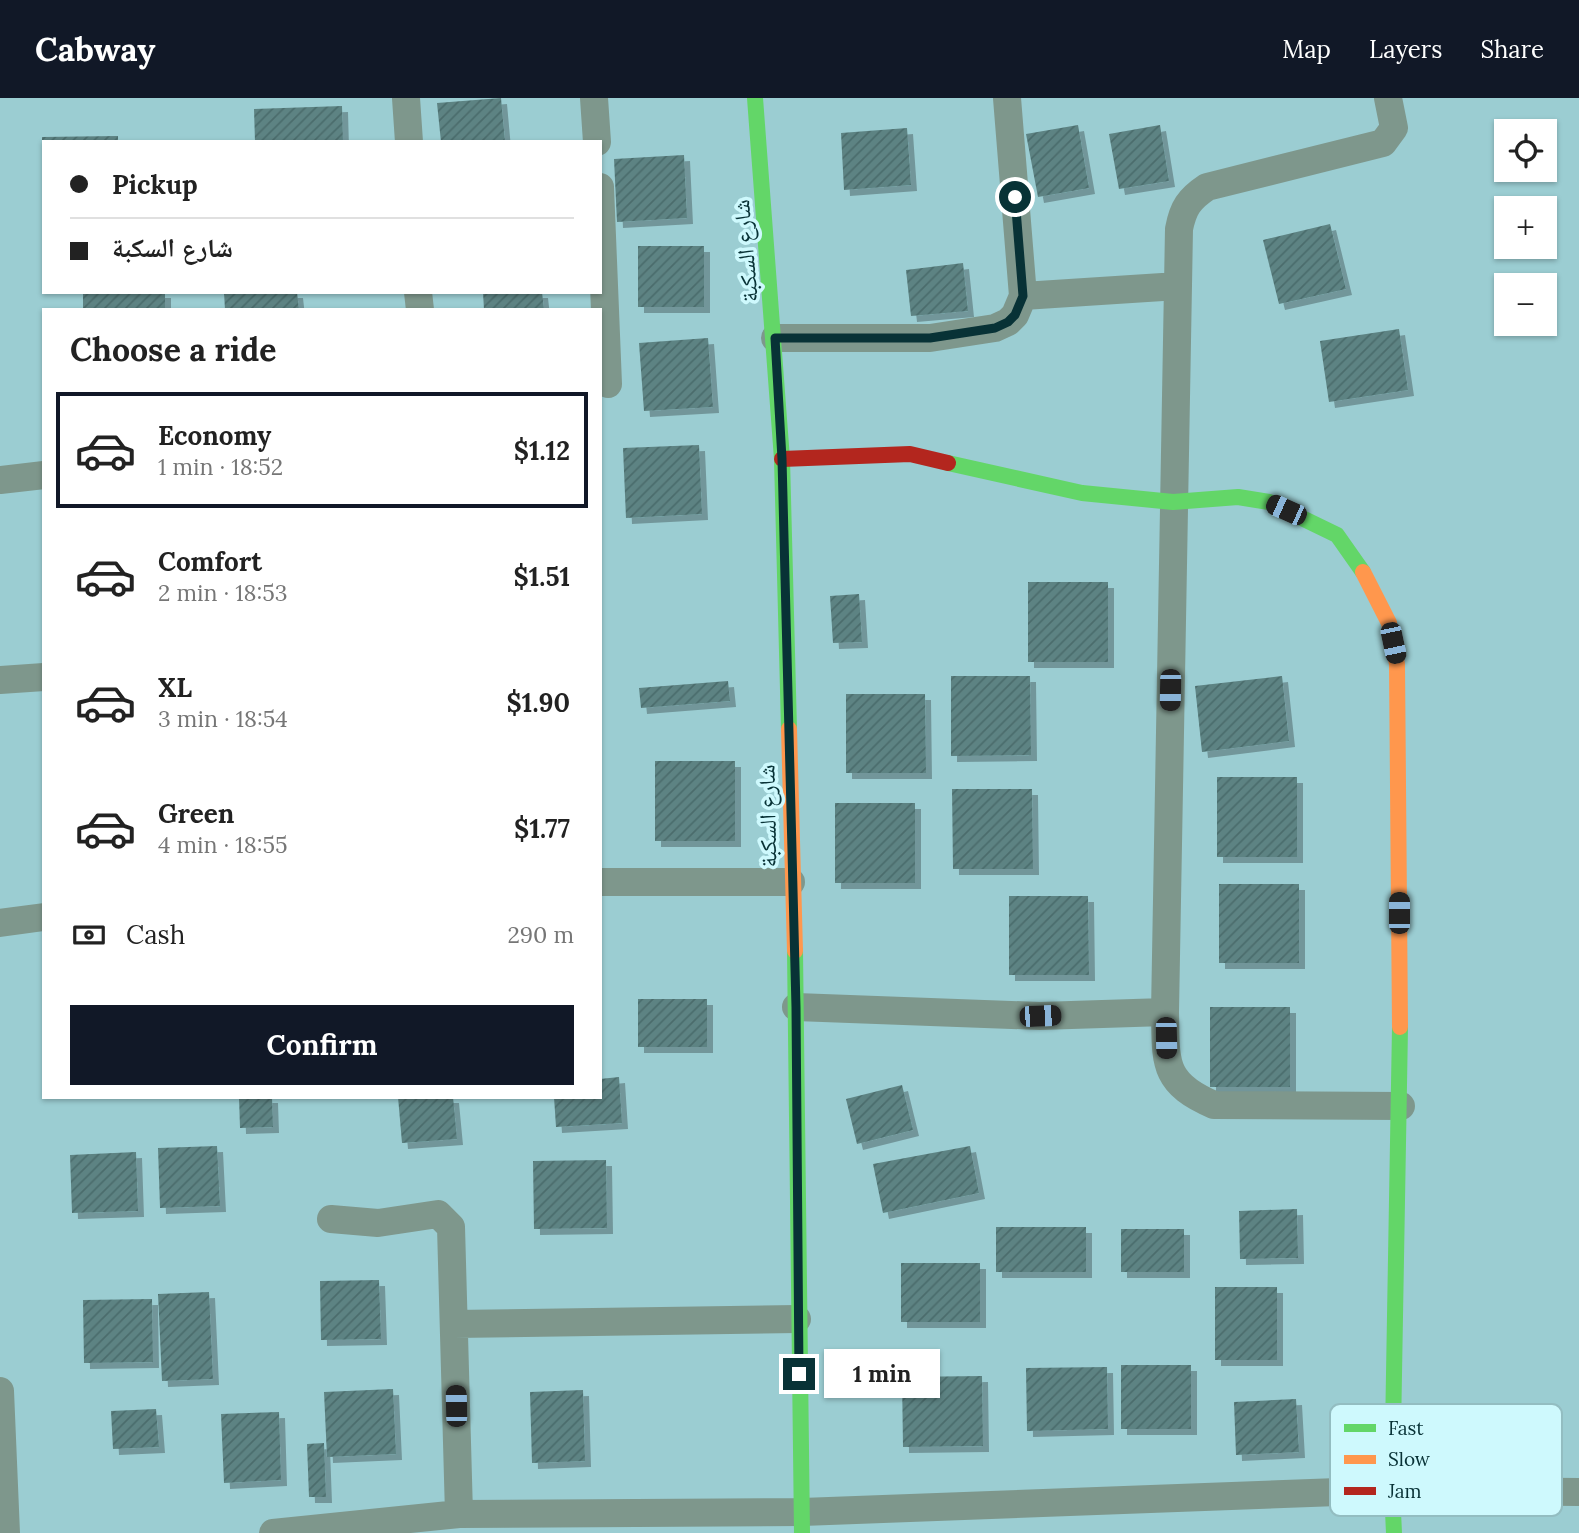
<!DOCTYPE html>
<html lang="en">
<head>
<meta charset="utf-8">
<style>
  body { margin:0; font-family:Lora,"Noto Naskh Arabic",serif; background:#f6f6f6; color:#222; height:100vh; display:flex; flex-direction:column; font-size:26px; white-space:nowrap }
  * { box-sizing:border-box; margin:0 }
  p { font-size:23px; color:#767676 }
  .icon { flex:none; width:38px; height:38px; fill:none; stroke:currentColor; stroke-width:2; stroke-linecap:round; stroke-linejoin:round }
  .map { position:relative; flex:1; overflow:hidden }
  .sheet { position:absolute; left:42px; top:210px; width:560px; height:791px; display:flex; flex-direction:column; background:#fff; border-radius:0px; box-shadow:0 2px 5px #0004 }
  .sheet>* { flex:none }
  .hud { position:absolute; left:42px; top:42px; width:560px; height:154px; border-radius:0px; box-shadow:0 2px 5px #0004; display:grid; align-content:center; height:154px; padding:0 28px; background:#fff }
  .buttons { position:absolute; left:1494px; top:21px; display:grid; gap:14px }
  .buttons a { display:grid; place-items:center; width:63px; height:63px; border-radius:0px; background:#fff; box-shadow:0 2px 5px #0004; font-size:35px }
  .end { position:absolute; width:32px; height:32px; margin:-16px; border:9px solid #083236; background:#fff; box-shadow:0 0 0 4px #fff }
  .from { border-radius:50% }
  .bubble { position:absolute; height:49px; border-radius:0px; background:#fff; box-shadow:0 2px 5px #0004; font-size:23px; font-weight:700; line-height:49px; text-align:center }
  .car { position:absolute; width:21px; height:42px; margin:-21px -10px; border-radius:9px; box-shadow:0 0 5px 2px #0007; background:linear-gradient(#222 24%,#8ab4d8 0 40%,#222 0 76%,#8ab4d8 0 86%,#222 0) }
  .hud b { display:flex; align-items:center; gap:24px; height:66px; font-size:26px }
  .hud b+b { border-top:2px solid #e0e0e0 }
  .hud i { width:18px; height:18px; background:#222 }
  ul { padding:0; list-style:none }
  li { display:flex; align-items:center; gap:21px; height:116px; margin:0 14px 10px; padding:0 14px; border:4px solid transparent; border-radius:0px }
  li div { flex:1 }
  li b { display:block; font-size:26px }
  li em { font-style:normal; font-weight:700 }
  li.selected { border-color:#111827 }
  li>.icon { width:63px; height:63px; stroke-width:1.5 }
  h2 { padding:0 28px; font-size:32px; line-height:84px }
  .pay { display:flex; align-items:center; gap:18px; height:77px; padding:0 28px; font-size:26px }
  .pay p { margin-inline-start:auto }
  .button { display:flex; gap:14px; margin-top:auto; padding:14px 28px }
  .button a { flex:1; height:80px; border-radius:0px; background:#111827; color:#fff; font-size:28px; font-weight:700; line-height:80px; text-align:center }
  header { display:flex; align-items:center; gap:42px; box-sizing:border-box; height:98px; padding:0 35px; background:#111827; color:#fff }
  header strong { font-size:33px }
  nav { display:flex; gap:38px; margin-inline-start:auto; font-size:24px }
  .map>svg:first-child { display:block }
  .building { fill:url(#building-hatch); filter:url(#shadow) }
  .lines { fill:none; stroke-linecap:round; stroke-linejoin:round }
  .street { stroke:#7e978c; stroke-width:28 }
  .fast { stroke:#63d668; stroke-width:16 }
  .slow { stroke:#ff974d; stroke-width:16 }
  .jam { stroke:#b3261e; stroke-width:16 }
  .route { stroke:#083236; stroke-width:9 }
  .labels { text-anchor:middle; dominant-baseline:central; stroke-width:7; stroke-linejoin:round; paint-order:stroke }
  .street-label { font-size:23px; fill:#083236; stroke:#cef9fd }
  .key { fill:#cef9fd; stroke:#93bdc1; stroke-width:2 }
  .key-label { font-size:19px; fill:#083236 }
</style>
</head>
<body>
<header>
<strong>Cabway</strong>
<nav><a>Map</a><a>Layers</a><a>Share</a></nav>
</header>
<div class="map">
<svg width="1579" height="1435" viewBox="0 0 1579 1435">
  <defs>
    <pattern id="building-hatch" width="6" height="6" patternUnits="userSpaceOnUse" patternTransform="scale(1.75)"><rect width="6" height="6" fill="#5d8383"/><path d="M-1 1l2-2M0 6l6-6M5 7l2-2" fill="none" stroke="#4b6c6c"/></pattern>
    <filter id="shadow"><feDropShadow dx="6" dy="6" stdDeviation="0" flood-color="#0004"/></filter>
  </defs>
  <rect width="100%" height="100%" fill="#9bcdd2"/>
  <path class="building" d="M501,0L505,44H441L437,5Z
    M342,8L343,44H255L254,11Z
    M1078,27L1089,90L1038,99L1026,36Z
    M1160,27L1169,83L1119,91L1109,36Z
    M907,30L911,87L844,92L841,35Z
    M118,38V44H42V39Z
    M684,57L687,120L617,124L614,61Z
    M1330,126L1346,191L1279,206L1263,142Z
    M638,148H704V209H638Z
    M963,165L968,213L911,218L906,172Z
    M83,194H165V212H83Z
    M224,194H297L299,212H225Z
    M483,194H542L544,212H484Z
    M1399,231L1408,292L1329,304L1320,243Z
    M708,240L713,309L644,313L639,245Z
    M699,347L702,416L626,420L623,350Z
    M1028,484H1108V564H1028Z
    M859,496L862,544L833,545L830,498Z
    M951,578H1030L1031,657L951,658Z
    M1282,578L1289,643L1202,654L1195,588Z
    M728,583L730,603L641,610L639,590Z
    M846,596H925L926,675H846Z
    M655,663H735V743H655Z
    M1217,679H1297V759H1217Z
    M952,691H1032L1033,771H953Z
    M835,705H915V785H835Z
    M1219,786H1299V865H1219Z
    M1009,798H1088L1089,877H1009Z
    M638,901H707V949H638Z
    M1210,909H1290V989H1210Z
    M619,979L622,1025L556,1029L554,999H600V981Z
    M902,987L913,1032L857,1046L846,1001Z
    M239,999H272L273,1029L240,1030Z
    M398,999H453L457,1041L402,1045Z
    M217,1048L220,1108L160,1110L158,1050Z
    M970,1048L979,1095L883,1115L873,1066Z
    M136,1054L138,1113L72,1115L70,1057Z
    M606,1062L607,1130L534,1131L533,1063Z
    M1297,1111L1298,1160L1240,1161L1239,1113Z
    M996,1129H1086V1174H996Z
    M1121,1131H1184V1174H1121Z
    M901,1165H980V1224H901Z
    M379,1182L381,1241L321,1242L320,1183Z
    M1215,1189H1277V1262H1215Z
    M209,1194L213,1281L162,1283L158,1196Z
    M152,1201L153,1264L84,1265L83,1202Z
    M1121,1267H1191V1331H1121Z
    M1107,1269L1108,1331L1027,1333L1026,1270Z
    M982,1278L983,1348L903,1349L902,1279Z
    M393,1291L396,1356L327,1359L324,1294Z
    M583,1292L585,1363L532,1365L530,1294Z
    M1296,1301L1299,1354L1236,1357L1234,1304Z
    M156,1311L159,1349L113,1351L111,1313Z
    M279,1314L281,1382L224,1385L221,1316Z
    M324,1345L326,1399H309L307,1346Z"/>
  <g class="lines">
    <path class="street" d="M406,0L409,44
      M594,0L597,44
      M1388,0L1394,30L1383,45L1207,89C1189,101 1183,110 1179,131L1165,914C1166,964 1162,985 1214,1007L1401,1008
      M600,89L608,286
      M418,194L420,212
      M1023,198L1178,188
      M775,240H930L995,230L1008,224L1015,217L1023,198L1007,0
      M0,382L44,377
      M0,582L44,579
      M600,784H791
      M0,825L44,819
      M796,909L1040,918L1165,914
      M331,1121L378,1125L438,1116L451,1129L459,1416
      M454,1226L797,1221
      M0,1293L6,1435
      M273,1435L459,1416L802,1414L1392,1392L1579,1394"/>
    <path class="fast" d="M755,0L782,361L789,631
      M948,365L1082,395L1173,404L1238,399L1269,404L1337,437L1363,474
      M795,853L802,1435
      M1394,1435L1392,1392L1400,929"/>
    <path class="slow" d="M1363,474L1389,525L1397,566L1400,929
      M789,631L795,853"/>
    <path class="jam" d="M782,361L910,356L948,365"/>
  </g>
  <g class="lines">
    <path class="route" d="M799,1276L796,909L782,361L775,240H930L995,230L1008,224L1015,217L1023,198L1015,99"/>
  </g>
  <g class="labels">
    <g class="street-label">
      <text transform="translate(745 153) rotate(-95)">شارع السكبة</text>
      <text transform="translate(767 718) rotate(-91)">شارع السكبة</text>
    </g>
  </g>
  <rect x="1330" y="1306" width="232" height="112" rx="10" class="key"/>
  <rect x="1344" y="1326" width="32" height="8" fill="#63d668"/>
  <rect x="1344" y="1357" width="32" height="9" fill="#ff974d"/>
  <rect x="1344" y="1389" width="32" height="8" fill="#b3261e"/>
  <g class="key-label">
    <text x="1388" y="1337">Fast</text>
    <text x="1388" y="1368">Slow</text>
    <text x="1388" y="1400">Jam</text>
  </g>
</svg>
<div class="buttons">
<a><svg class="icon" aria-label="locate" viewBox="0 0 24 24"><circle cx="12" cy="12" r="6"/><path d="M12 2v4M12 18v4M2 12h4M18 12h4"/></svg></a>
<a>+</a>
<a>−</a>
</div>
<i class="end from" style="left:1015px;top:99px"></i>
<i class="end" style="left:799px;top:1276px"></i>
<div class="bubble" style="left:824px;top:1251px;width:116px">1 min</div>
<i class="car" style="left:1286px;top:412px;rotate:294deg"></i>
<i class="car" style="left:1393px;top:545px;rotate:168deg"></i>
<i class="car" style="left:1170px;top:592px;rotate:181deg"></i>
<i class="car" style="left:1399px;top:815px;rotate:0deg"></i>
<i class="car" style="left:1040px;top:918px;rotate:88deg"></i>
<i class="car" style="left:1166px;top:940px;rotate:179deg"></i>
<i class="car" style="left:456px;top:1308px;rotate:359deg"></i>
<div class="hud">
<b><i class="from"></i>Pickup</b>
<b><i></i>شارع السكبة</b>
</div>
<section class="sheet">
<h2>Choose a ride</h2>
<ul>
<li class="selected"><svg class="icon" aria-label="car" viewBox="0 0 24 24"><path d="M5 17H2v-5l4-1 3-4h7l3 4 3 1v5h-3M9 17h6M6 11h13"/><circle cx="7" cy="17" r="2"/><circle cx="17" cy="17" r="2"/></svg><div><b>Economy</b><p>1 min · 18:52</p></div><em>$1.12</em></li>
<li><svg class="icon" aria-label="car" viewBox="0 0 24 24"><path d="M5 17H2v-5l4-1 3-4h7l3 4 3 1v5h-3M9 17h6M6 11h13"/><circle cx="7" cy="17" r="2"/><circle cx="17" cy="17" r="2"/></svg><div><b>Comfort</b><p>2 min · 18:53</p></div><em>$1.51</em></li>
<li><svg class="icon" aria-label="car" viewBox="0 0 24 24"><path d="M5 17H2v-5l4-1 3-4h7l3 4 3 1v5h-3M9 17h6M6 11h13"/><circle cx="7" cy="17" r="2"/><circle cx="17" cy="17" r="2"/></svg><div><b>XL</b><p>3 min · 18:54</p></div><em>$1.90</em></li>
<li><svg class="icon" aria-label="car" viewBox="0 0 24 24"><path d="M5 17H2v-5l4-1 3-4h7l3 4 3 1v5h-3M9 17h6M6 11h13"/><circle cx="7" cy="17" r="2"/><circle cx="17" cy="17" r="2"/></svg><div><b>Green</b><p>4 min · 18:55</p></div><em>$1.77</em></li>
</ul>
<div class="pay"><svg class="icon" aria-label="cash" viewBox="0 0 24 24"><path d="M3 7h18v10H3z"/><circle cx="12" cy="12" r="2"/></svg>Cash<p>290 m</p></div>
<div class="button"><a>Confirm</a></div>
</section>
</div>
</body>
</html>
